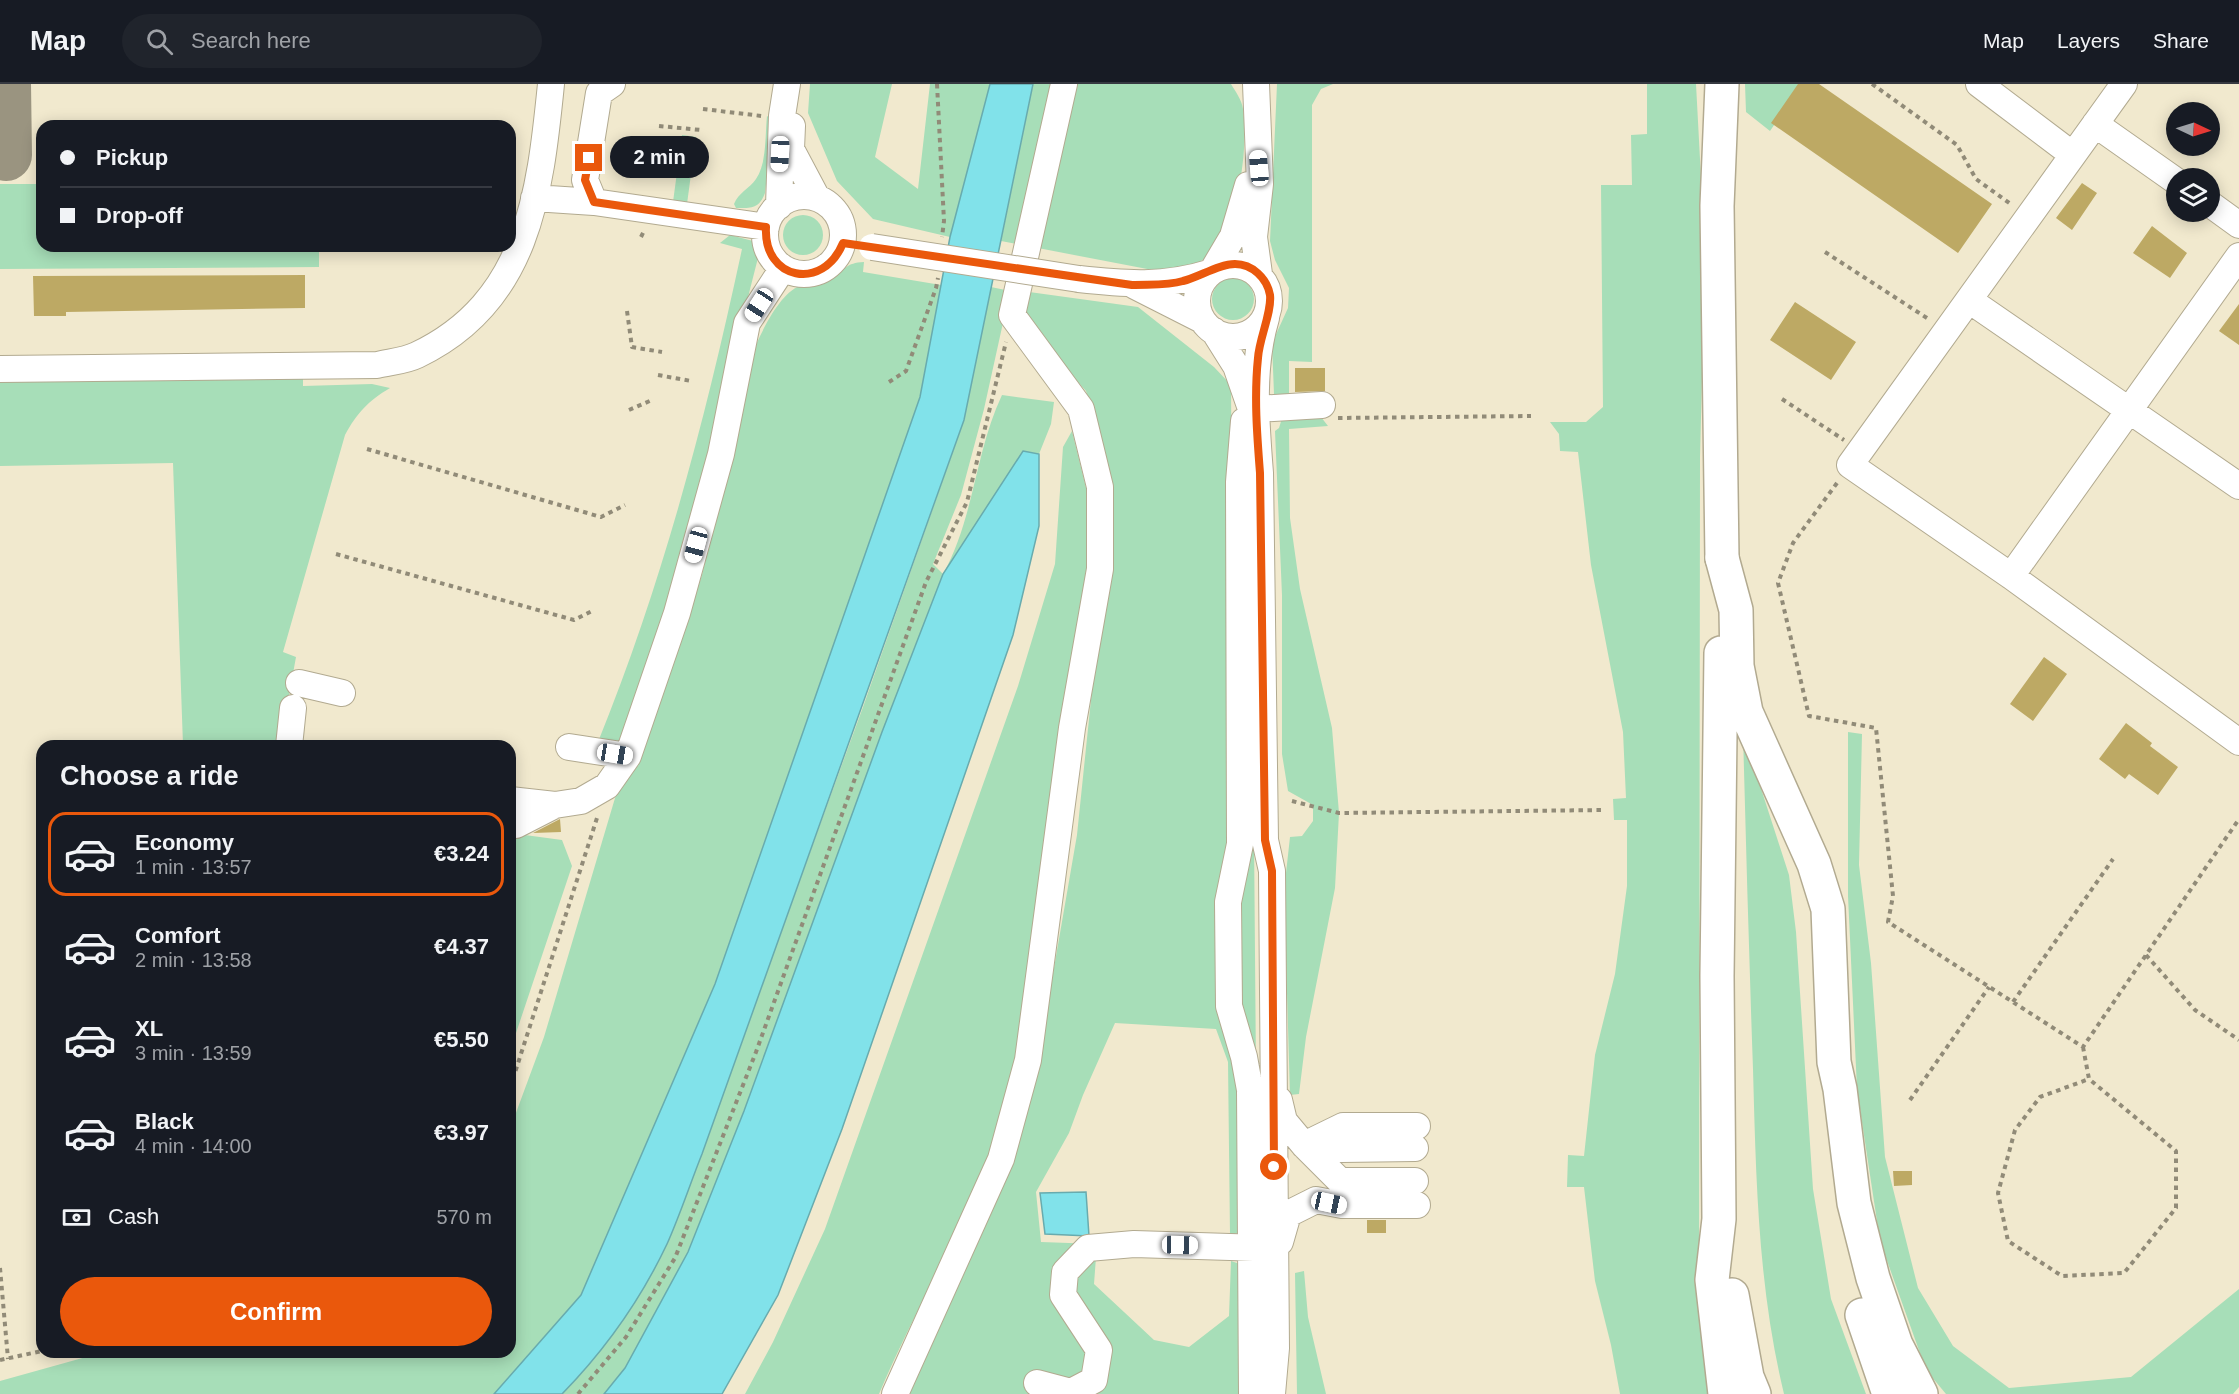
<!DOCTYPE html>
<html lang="en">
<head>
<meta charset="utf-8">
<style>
  body { margin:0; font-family:Helvetica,sans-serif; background:#20242c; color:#f1f3f6; height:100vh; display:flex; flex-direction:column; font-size:22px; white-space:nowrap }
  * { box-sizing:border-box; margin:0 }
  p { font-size:20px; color:#9ea1a6 }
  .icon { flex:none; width:33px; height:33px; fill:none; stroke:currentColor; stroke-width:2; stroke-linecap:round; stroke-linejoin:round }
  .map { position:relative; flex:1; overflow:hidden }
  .details { position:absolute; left:36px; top:656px; width:480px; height:618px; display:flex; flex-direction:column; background:#171b24; border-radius:18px; box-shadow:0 3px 15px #0003 }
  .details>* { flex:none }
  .banner { position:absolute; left:36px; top:36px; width:480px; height:132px; border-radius:18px; box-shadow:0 3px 15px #0003; display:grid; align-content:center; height:132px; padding:0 24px; background:#171b24 }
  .needle { width:39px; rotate:94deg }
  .fabs { position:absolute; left:2166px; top:18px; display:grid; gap:12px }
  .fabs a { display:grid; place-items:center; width:54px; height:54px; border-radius:50%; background:#171b24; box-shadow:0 3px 15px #0003; font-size:30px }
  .end { position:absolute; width:27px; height:27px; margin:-14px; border:8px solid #ea580c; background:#fff; box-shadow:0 0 0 3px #fff }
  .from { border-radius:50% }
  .bubble { position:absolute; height:42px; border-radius:21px; background:#171b24; box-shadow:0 3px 15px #0003; font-size:20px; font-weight:800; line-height:42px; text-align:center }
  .car { position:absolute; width:18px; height:36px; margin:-18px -9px; border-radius:8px; box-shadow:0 0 4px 2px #0007; background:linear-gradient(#fff 24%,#345 0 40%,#fff 0 76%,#345 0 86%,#fff 0) }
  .banner b { display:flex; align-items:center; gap:21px; height:57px; font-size:22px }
  .banner b+b { border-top:2px solid #363941 }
  .banner i { width:15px; height:15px; background:#f1f3f6 }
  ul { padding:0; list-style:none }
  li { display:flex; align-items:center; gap:18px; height:84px; margin:0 12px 9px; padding:0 12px; border:3px solid transparent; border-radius:18px }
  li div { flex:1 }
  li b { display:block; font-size:22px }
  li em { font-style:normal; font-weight:800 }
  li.selected { border-color:#ea580c }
  li>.icon { width:54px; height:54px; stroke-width:1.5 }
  h2 { padding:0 24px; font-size:27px; line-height:72px }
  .pay { display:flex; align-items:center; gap:15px; height:66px; padding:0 24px; font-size:22px }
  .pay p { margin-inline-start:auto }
  .action { display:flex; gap:12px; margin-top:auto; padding:12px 24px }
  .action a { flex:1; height:69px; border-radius:36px; background:#ea580c; color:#fff; font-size:24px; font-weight:800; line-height:69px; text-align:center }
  header { display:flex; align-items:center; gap:36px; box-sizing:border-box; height:84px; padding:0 30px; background:#171b24; border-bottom:2px solid #363941 }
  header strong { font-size:28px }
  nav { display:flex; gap:33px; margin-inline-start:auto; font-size:21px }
  .search { width:420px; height:54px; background:#20242c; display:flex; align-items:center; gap:15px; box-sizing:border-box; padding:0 21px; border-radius:33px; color:#9ea1a6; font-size:22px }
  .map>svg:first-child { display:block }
  .green { fill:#a7deb8 }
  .water { fill:#81e2ea; stroke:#68abae; stroke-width:1.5 }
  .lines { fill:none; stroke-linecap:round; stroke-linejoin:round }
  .taxiway { stroke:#9a9480; stroke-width:52 }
  .building { fill:#bda964 }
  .minor-casing { stroke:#b2aa90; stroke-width:28 }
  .major-casing { stroke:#b2aa90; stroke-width:36 }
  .highway-casing { stroke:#b2aa90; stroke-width:36 }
  .path { stroke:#918b78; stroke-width:4; stroke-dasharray:4.5 4.5; stroke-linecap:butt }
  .minor { stroke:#fff; stroke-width:26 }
  .major { stroke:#fff; stroke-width:33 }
  .highway { stroke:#fff; stroke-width:33 }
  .minor-bridge-casing { stroke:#b2aa90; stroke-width:28; stroke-linecap:butt }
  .minor-bridge { stroke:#fff; stroke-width:26 }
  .route { stroke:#ea580c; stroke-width:8 }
</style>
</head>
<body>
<header>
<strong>Map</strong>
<div class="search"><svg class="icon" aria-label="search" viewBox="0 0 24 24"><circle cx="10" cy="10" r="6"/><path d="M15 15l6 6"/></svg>Search here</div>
<nav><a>Map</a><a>Layers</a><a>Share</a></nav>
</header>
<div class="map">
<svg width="2239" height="1310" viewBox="0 0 2239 1310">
  <rect width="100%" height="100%" fill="#f1e9ce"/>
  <path class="green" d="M810,0H892L875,73L918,105L930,0H990L950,153L873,135L837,97L808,29Z
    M1033,0H1231C1235,7 1242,16 1243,25C1249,66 1238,156 1198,179C1187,185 1176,187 1163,188L1001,157Z
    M1277,0H1333L1321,5L1312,21V278L1289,277V311L1274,310L1272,259L1288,224L1289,204L1275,176L1270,157Z
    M1647,0H1696L1705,169L1700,374L1699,1233L1713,1310H1620L1611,1261L1595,1197L1584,1103H1567L1568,1071L1584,1072L1595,971L1615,890L1627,802V736H1614L1613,715L1626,714L1623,648L1591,481L1578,368L1560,367L1559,350L1550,338H1586L1603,323L1601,101H1632L1631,51L1647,50Z
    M1745,0H1802L1770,47L1746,28Z
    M767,32L773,36L765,109C759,125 751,124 736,124L734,120C738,109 750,104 756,95C767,79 765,51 767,32Z
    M682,51L696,53L687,120L673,118Z
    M0,100H42V162H319V183L0,185Z
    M783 151a20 20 0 1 1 40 0a20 20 0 1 1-40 0Z
    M730,151L753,157L759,170L673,507L625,654L611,661L598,658C663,498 706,333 742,165L720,159Z
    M864,178L863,188L941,201L920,313L715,900L581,1211L494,1310H0V1297L104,1268H510V1045L544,953L618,704L642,667L702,491L752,270C760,251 779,209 800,202C812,199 821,199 832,193C847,185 845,179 864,178Z
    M1212 215a21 21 0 1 1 42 0a21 21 0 1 1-42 0Z
    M991,203L1010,207L984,325L961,411L933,480L943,490C974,435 975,368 1002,311L1054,318L1051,340L1039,370L1023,367L987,426L688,1168L625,1284L604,1310H562C606,1266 636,1214 667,1160L863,623L964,336Z
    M1022,207L1138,223L1214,283L1231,301L1234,722L1244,1009L1239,1149L1230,1151L1228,978L1216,945L1115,939L1083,1011L1069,1049L1036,1108L1041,1158L1097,1160L1094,1200L1154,1256L1189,1263L1229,1232L1231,1177L1240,1180L1245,1310H897L1032,1011L1077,751L1110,432L1102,363L1086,307L1031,246L1024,229Z
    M303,292V302L372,300L390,304C368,317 357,329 345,351L283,568L296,573L280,661H183L173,379L0,382V296Z
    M1283,331L1321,333L1328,342L1289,345L1290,434L1300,505L1332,644L1339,729L1335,804L1306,953L1299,1010L1290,1011L1284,807L1290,753L1302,752L1313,737V721L1288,707L1282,670V511L1275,347L1279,344Z
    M1072,347L1090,420L1087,480L1016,969C1005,1015 995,1064 975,1108C945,1177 908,1241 879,1310H745L773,1258L825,1145L1018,602L1055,480L1063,363Z
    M1251,395L1256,989L1236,923Z
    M1848,648L1862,650L1859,781L1871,879L1885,1073L1918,1204L1953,1262L2009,1304L2131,1293L2239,1205V1303L2233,1310H1946L1926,1286L1880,1157L1857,1005L1848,812Z
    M1743,649L1789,791L1796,848L1813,1105L1831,1215L1866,1310H1784C1758,1203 1756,1095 1753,985C1749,873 1746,761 1743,649Z
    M510,749L562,756L572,782L510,967Z
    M1304,1187L1308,1233L1326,1310H1297L1295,1189Z"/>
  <path class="water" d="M990,0H1033L964,336L702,1070C690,1100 680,1131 667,1160C641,1215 604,1267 562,1310H494L581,1211L715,900L920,313L950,153Z
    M1023,367L1039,370V442L1013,551L842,1045L778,1211L722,1310H604L625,1284L688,1168L744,1027L882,648L943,490Z
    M1086,1108L1089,1152L1045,1150L1040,1109Z"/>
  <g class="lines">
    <path class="taxiway" d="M5,0L6,71"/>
  </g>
  <path class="building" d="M1798,0H1819L1992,120L1958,169L1771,39Z
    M2082,99L2097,109L2072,146L2056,134Z
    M2152,142L2187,169L2170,194L2133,169Z
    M305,191V224L66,228V232H34L33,192Z
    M1795,218L1856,258L1831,296L1770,256Z
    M2239,220V261L2219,247Z
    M1295,284H1325V307L1295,308Z
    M2044,573L2067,590L2033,637L2010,620Z
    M2126,639L2152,659L2150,662L2178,683L2158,711L2129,690L2125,695L2099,675Z
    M560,735L561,748L533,749Z
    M1893,1087H1912V1101L1894,1102Z
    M1367,1136H1386V1149H1367Z"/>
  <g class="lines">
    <defs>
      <path id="minor" d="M612,0L599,9L585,96L594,118L766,143
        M1256,0L1260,100L1254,153L1259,190
        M1979,0L2073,71
        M2124,0L1850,381L2011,492L2239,658
        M2095,40L2176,97
        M792,42L791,65L817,114
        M765 151a39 39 0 1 1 78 0a39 39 0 1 1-78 0Z
        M534,114L594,118
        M2210,120L2239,141
        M779,122L782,32L787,0
        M1197 217a36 36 0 1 1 72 0a36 36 0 1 1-72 0Z
        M1213,186L1233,152L1248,101
        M1079,195C1124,200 1165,203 1209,189
        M1135,202L1202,236
        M1969,216L2239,402
        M1266,234C1251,284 1256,338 1260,389L1265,756L1272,787L1276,1264L1272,1310
        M1214,247L1236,282L1250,322
        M0,285L377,281C389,278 405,277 417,271C528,218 540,110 551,0
        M1257,325L1322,321
        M1244,337L1239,398L1240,760L1228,818L1229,922L1244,973L1250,1006L1252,1310
        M2011,492L2239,172
        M299,599L342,609
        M289,662L293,624
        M569,663L628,672
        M510,716L555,721
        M510,741H516L555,721L581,717L607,702L628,672L677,529L721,370L747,239L783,184
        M1279,1016L1284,1037L1304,1061L1342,1065L1415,1064
        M1304,1061L1340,1097H1415
        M1304,1061L1343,1042H1417
        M1280,1158L1288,1130L1316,1116L1342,1121H1417
        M1037,1299L1071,1308L1094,1296L1099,1266L1063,1211L1065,1188L1088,1164L1134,1160L1262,1164
        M895,1310L1001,1075L1028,976L1072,644L1100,485V403L1081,325L1012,231L1064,0"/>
      <path id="major" d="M1722,474L1717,122L1722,0"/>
      <path id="highway" d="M1722,474L1736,526L1737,582L1746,628L1814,780L1828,825L1834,978L1840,1005L1854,1119L1873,1194L1896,1261L1921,1310
        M1721,569L1717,892L1719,1135L1712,1196L1725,1310
        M1732,1211L1747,1293L1754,1310
        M1862,1231L1889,1310"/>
    </defs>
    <use href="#minor" class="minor-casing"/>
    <use href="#major" class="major-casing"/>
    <use href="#highway" class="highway-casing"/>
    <path class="path" d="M937,0L944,137L942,153
      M1872,0L1957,61L1976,95L2012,121
      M703,25L762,32
      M659,42L701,46
      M641,153L645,145
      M1825,168L1930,236
      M627,227L632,263L662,268
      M658,291L691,297
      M889,298L906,287L936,204L938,194
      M1782,315L1844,356
      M629,326L652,316
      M1338,334L1531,332
      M367,365L601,433L625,421
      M1837,399L1793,459L1778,499L1809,632L1876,644L1893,812L1888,838L2083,963L2239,735
      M336,470L574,536L592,527
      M1292,717L1339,729L1604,726
      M2146,871L2195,926L2239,956
      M2013,918L2113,775
      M2083,963L2089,995L2176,1067V1124L2124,1189L2062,1192L2008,1157L1998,1109L2015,1046L2040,1013L2089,995
      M510,1004L597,734
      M1910,1016L1989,903
      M0,1184L8,1275
      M0,1276L42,1267
      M578,1310L626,1253L675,1174L756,968L926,498L967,418L1006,258"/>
    <use href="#minor" class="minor"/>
    <use href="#major" class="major"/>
    <use href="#highway" class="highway"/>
    <defs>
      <path id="minor-bridge" d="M872,163L1079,195"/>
    </defs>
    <use href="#minor-bridge" class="minor-bridge-casing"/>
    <use href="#minor-bridge" class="minor-bridge"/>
  </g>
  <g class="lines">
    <path class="route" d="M589,74L585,96L594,118L766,143C763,196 823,208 843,159L1132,201C1148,200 1167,202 1183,197C1199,193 1219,180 1235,180C1252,180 1267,194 1270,211C1272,228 1259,255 1258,274C1254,312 1257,351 1260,389L1265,756L1272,787L1274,1083"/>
  </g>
</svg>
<div class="fabs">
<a><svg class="needle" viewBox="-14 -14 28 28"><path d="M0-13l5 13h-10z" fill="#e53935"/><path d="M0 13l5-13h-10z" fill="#9ea1a6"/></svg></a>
<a><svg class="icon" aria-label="layers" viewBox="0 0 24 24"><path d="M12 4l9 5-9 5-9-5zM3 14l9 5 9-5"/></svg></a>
</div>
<i class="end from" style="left:1274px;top:1083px"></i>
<i class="end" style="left:589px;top:74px"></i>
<div class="bubble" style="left:610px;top:52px;width:99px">2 min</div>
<i class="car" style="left:780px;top:70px;rotate:183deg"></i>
<i class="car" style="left:1259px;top:84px;rotate:355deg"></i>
<i class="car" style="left:759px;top:221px;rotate:213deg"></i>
<i class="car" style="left:696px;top:461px;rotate:195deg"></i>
<i class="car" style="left:615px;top:670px;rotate:99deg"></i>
<i class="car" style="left:1329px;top:1119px;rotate:102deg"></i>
<i class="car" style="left:1180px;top:1161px;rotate:91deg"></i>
<div class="banner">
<b><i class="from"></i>Pickup</b>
<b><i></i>Drop-off</b>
</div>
<section class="details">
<h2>Choose a ride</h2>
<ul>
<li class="selected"><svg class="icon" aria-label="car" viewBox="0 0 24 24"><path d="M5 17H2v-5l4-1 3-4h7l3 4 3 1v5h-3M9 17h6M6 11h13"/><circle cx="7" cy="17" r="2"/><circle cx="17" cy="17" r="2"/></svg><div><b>Economy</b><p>1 min · 13:57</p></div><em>€3.24</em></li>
<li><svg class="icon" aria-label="car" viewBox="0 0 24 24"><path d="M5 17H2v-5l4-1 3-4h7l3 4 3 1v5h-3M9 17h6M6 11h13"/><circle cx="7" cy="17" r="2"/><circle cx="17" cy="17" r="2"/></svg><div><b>Comfort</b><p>2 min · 13:58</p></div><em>€4.37</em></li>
<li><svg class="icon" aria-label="car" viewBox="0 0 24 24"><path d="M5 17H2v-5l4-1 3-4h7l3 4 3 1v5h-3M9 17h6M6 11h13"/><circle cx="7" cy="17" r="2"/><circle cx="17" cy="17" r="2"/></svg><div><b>XL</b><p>3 min · 13:59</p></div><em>€5.50</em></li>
<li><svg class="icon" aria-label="car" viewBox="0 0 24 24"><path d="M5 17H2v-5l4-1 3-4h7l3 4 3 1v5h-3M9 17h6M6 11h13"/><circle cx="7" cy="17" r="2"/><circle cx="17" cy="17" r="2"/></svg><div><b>Black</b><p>4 min · 14:00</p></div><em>€3.97</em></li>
</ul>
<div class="pay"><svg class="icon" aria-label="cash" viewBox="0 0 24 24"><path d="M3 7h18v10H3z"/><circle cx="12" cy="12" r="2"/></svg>Cash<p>570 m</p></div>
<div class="action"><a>Confirm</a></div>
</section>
</div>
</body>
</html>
